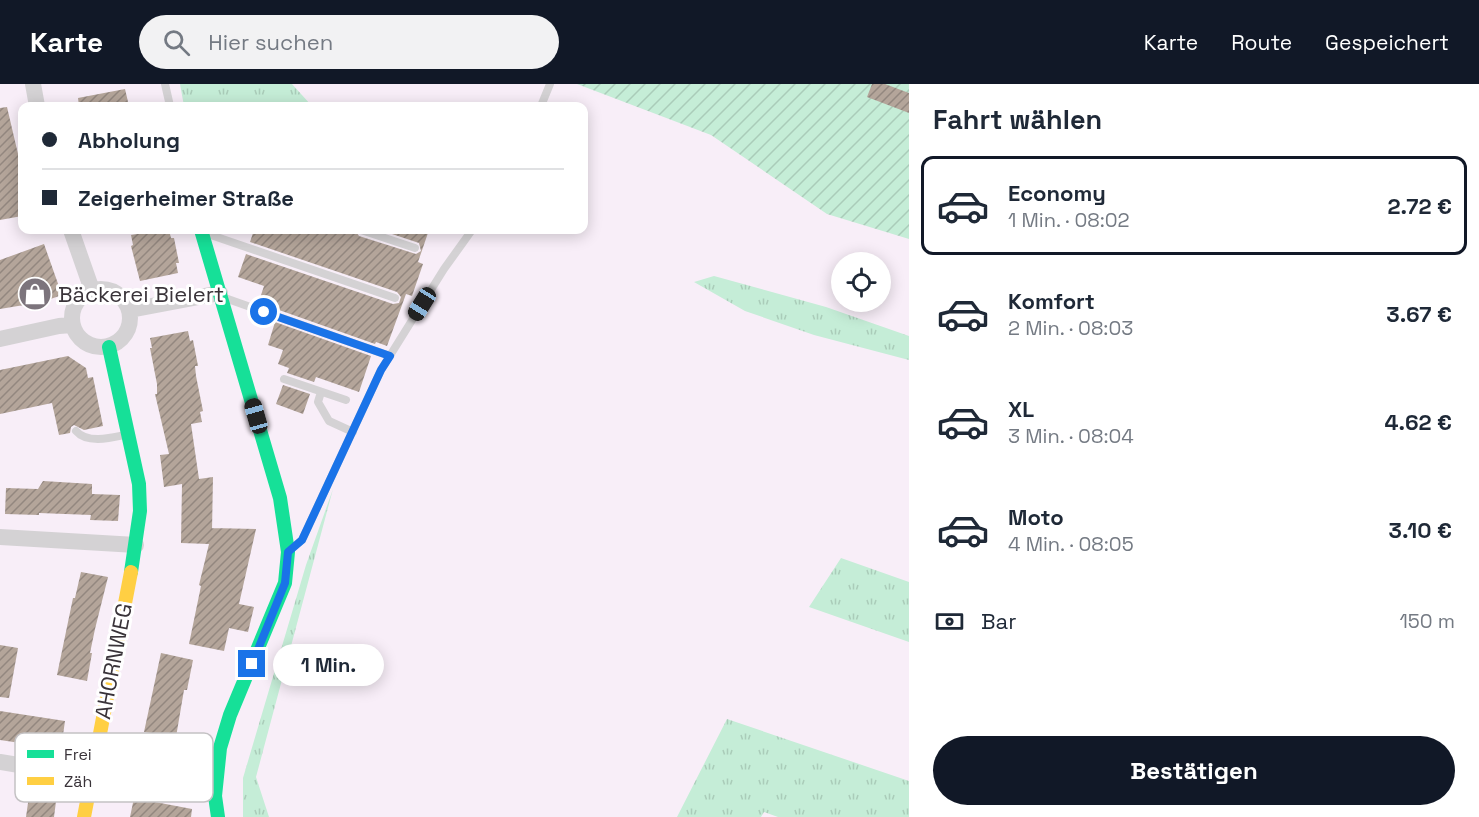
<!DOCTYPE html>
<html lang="de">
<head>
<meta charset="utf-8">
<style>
  body { margin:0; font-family:"Space Grotesk",sans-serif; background:#f2f2f3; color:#1f2937; height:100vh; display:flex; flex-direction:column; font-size:22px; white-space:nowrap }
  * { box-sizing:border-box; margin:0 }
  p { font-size:20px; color:#747a83 }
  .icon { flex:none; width:33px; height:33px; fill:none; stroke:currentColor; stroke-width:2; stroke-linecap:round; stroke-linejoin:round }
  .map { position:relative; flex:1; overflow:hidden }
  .drawer { display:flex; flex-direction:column; background:#fff; width:570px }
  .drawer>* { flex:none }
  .banner { position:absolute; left:18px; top:18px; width:570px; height:132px; border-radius:12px; box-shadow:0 3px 15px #0003; display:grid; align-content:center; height:132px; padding:0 24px; background:#fff }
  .buttons { position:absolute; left:831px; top:168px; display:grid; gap:12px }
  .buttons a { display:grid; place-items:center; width:60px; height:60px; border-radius:50%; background:#fff; box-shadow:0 3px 15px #0003; font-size:30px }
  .end { position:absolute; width:27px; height:27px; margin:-14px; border:8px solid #1a73e8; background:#fff; box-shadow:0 0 0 3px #fff }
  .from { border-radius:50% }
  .bubble { position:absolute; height:42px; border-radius:21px; background:#fff; box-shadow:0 3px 15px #0003; font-size:20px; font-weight:800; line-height:42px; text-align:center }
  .car { position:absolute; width:18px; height:36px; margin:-18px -9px; border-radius:8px; box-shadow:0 0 4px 2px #0007; background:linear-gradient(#222 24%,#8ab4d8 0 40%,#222 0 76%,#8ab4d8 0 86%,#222 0) }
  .banner b { display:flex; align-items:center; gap:21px; height:57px; font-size:22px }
  .banner b+b { border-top:2px solid #e0e1e3 }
  .banner i { width:15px; height:15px; background:#1f2937 }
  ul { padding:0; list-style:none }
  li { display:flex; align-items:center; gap:18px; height:99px; margin:0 12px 9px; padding:0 12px; border:3px solid transparent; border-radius:12px }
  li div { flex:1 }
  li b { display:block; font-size:22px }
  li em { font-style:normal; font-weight:800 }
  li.on { border-color:#111827 }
  li>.icon { width:54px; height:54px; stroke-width:1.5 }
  h2 { padding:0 24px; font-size:27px; line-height:72px }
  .pay { display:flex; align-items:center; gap:15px; height:66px; padding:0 24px; font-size:22px }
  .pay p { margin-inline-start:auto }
  .action { display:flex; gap:12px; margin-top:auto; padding:12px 24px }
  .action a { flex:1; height:69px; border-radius:36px; background:#111827; color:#fff; font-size:24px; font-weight:800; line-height:69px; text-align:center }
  header { display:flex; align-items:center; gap:36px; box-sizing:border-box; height:84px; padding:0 30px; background:#111827; color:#fff }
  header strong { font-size:28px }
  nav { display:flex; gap:33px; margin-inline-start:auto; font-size:21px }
  .search { width:420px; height:54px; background:#f2f2f3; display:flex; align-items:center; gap:15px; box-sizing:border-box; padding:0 21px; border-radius:33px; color:#747a83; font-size:22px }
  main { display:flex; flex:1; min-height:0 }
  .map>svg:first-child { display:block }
  .grass { fill:url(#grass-tufts) }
  .garden { fill:url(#garden-furrows) }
  .building { fill:url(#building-hatch) }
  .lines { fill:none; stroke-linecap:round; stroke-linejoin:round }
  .lane { stroke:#d4d2d4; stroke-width:8 }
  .street { stroke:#d4d2d4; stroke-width:16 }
  .fast { stroke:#16e098; stroke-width:14 }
  .slow { stroke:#ffcf43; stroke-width:14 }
  .route { stroke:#1a73e8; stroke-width:8 }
  .labels { text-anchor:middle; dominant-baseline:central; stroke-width:6; stroke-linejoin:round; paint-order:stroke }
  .poi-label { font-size:22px; fill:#393339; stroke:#fff; text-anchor:start }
  .street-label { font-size:22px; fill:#393339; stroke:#fff }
  .key { fill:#fff; stroke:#c4c2c4; stroke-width:1.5 }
  .key-label { font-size:16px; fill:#393339 }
</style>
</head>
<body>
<header>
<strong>Karte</strong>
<div class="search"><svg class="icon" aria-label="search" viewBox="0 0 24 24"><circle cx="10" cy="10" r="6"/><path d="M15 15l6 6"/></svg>Hier suchen</div>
<nav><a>Karte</a><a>Route</a><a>Gespeichert</a></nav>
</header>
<main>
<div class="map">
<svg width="909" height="733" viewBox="0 0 909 733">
  <defs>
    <pattern id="grass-tufts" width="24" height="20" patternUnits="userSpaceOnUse" patternTransform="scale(1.5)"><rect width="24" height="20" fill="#c5edd7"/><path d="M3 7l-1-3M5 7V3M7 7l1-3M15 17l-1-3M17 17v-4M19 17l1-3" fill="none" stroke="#aaccb9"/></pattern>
    <pattern id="garden-furrows" width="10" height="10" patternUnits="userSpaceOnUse" patternTransform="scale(1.5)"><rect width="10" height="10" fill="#c5edd7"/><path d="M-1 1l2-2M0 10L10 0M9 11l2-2" fill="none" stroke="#aaccb9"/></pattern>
    <pattern id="building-hatch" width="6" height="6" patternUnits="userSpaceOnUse" patternTransform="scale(1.5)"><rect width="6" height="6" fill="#b4a59a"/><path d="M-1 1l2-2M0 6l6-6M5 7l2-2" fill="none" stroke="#93877f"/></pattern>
  </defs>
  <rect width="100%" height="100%" fill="#f8eef8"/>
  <path class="grass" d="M180,0H292L311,21L315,22H184Z
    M714,192L826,223L909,252V276L814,251L745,227L694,198Z
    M333,405L256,693L269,733H243V694L306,481Z
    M841,474L909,498V558L809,523Z
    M727,635L909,697V733H778L764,728L761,733H677Z"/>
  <path class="garden" d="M577,0H909V155L827,130L711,51Z"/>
  <path class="building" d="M872,0H885L909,9V29L867,13Z
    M125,5L129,22H79L78,14Z
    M7,23L22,87V132L0,136V24Z
    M162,146H169L171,154H174L179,179H176L178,189L140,197L131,162L133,161L131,151Z
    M254,146H355L359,152L416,170L421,167L419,159L380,146H429L418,178L423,180L412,212L406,210L387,262L376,258L375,260L279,226L280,225L259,217L264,202L238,193L246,170L393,220L399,219L401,213L397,208L250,158Z
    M44,160L62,211L42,218L0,225V176Z
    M275,238L371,272L359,308L316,293L314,298L287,289L289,284L278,280L283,266L268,261Z
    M188,247L190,257L193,256L198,282H195L196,292L203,327L200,328L202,338L191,340L199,395L213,393L212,447V444L256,445L239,520L254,523L248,548L229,544L224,567L189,560L201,502L199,501L209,460L181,459L182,400L164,403L160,371L169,370L155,310H157V300L150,264H152L150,254Z
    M68,272L86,284L88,294L93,293L103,342L84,346L74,341L71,343L70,349L59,351L52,319L0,330V286Z
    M283,301L310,310L303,330L276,320Z
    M43,397L92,400V410L120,411L118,437L90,436L91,431L39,429V431L5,430L6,404L38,405Z
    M81,488L108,493L95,545L90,569H92L87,597L57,591L73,514H75Z
    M0,561L18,564L9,614L0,613Z
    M161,569L193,576L187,606H184L176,653L144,648Z
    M0,627L65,637L61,665L0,656Z
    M31,698L58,702L54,733H26Z
    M134,714L192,725L191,733H130Z"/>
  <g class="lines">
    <path class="lane" d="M165,0L170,22
      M541,22L550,0
      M361,146L415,164
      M205,149L395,214
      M225,214L390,272
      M284,295L346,316
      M321,308L318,318L329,337L353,348
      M76,347C87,360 111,354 125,351
      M291,465L302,456L381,286L444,185L472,146"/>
    <path class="street" d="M33,0L37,22
      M71,146L92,206
      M72 234a29 29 0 1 1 58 0a29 29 0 1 1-58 0Z
      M130,226L220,209
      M0,255L59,242L72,241
      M0,453L136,461
      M0,678L91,693"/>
    <path class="fast" d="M201,146L280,414L288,468L285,499L230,631L220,664L215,712L218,733
      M109,263L139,400L140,427L131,488"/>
    <path class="slow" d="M84,733L131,488"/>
  </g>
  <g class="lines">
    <path class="route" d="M252,580L285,499L288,468L302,456L381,286L390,272L264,228"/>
  </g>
  <defs>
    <symbol id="shop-disc" viewBox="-11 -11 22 22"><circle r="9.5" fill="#7c747c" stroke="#fff"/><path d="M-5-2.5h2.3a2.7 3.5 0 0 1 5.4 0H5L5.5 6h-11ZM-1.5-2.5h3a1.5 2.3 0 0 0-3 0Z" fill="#fff"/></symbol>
  </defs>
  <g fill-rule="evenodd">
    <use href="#shop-disc" x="16" y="191" width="38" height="38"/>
  </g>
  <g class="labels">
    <g class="poi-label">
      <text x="58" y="210">Bäckerei Bielert</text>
    </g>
    <g class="street-label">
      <text transform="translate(113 577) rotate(-79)">AHORNWEG</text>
    </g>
  </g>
  <rect x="15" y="649" width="198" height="69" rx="9" class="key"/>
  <rect x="27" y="666" width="27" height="8" fill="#16e098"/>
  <rect x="27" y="693" width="27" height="8" fill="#ffcf43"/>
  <g class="key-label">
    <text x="64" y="676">Frei</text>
    <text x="64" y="703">Zäh</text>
  </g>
</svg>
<div class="buttons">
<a><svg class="icon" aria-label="locate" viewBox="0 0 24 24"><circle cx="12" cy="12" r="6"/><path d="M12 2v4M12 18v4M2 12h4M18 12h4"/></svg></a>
</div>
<i class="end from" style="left:264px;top:228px"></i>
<i class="end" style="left:252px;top:580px"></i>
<div class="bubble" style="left:273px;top:560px;width:111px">1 Min.</div>
<i class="car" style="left:422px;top:220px;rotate:212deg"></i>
<i class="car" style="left:256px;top:332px;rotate:344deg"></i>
<div class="banner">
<b><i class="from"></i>Abholung</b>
<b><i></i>Zeigerheimer Straße</b>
</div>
</div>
<section class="drawer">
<h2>Fahrt wählen</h2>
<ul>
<li class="on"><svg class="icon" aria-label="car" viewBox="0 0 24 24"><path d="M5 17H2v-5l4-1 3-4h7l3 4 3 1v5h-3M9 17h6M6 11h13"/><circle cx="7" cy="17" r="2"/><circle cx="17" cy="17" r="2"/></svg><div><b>Economy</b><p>1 Min. · 08:02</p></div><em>2.72 €</em></li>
<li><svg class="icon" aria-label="car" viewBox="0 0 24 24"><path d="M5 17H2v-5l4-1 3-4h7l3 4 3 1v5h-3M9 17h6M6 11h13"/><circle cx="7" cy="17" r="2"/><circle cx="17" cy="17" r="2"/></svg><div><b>Komfort</b><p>2 Min. · 08:03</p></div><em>3.67 €</em></li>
<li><svg class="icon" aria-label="car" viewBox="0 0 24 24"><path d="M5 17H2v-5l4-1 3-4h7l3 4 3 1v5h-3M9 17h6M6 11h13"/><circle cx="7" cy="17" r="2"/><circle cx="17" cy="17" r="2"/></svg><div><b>XL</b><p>3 Min. · 08:04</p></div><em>4.62 €</em></li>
<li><svg class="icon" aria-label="car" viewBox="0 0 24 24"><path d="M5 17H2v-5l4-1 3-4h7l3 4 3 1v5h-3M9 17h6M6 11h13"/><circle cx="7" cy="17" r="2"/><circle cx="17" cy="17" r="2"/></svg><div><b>Moto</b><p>4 Min. · 08:05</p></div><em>3.10 €</em></li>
</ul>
<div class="pay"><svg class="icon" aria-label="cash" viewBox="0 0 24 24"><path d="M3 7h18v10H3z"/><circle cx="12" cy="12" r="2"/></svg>Bar<p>150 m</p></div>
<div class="action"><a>Bestätigen</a></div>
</section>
</main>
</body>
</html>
